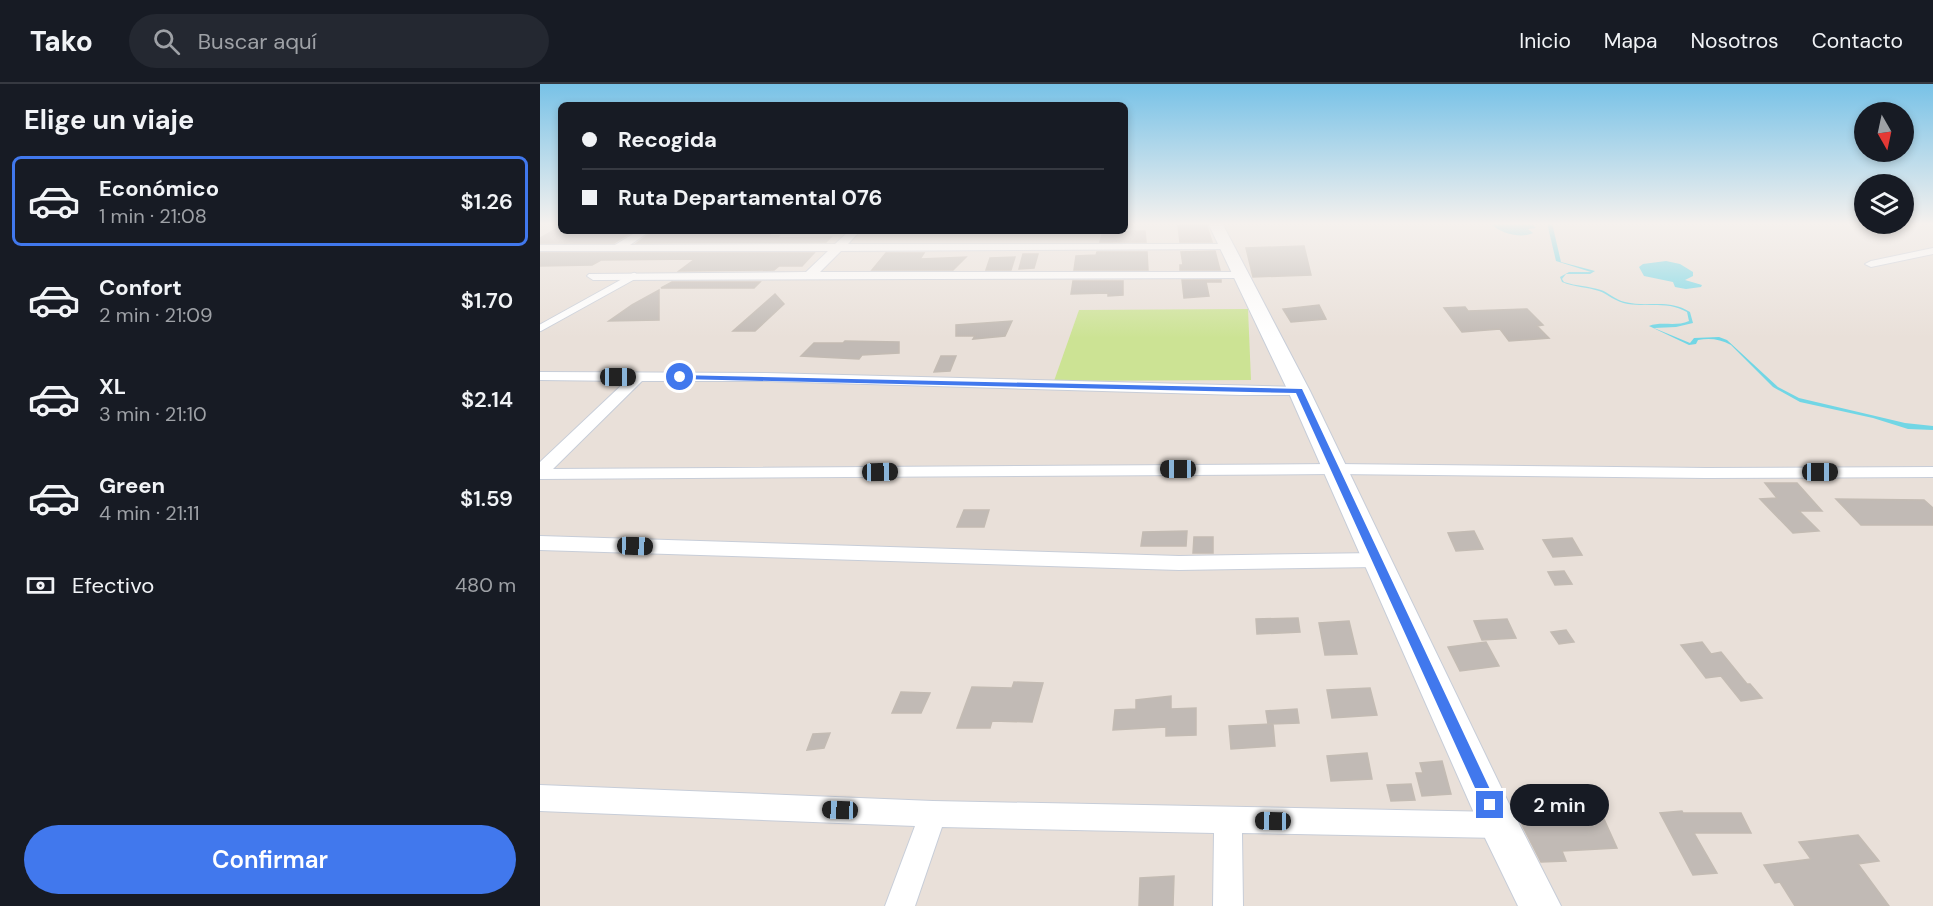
<!DOCTYPE html>
<html lang="es">
<head>
<meta charset="utf-8">
<style>
  body { margin:0; font-family:"DM Sans",sans-serif; background:#242831; color:#f1f3f6; height:100vh; display:flex; flex-direction:column; font-size:22px; white-space:nowrap }
  * { box-sizing:border-box; margin:0 }
  p { font-size:20px; color:#9ea1a6 }
  .icon { flex:none; width:33px; height:33px; fill:none; stroke:currentColor; stroke-width:2; stroke-linecap:round; stroke-linejoin:round }
  .map { position:relative; flex:1; overflow:hidden }
  .sheet { display:flex; flex-direction:column; background:#171b24; width:540px }
  .sheet>* { flex:none }
  .guide { position:absolute; left:18px; top:18px; width:570px; height:132px; border-radius:9px; box-shadow:0 3px 9px #0003; display:grid; align-content:center; height:132px; padding:0 24px; background:#171b24 }
  .needle { width:39px; rotate:171deg }
  .controls { position:absolute; left:1314px; top:18px; display:grid; gap:12px }
  .controls a { display:grid; place-items:center; width:60px; height:60px; border-radius:50%; background:#171b24; box-shadow:0 3px 9px #0003; font-size:30px }
  .end { position:absolute; width:27px; height:27px; margin:-14px; border:8px solid #4178ed; background:#fff; box-shadow:0 0 0 3px #fff }
  .from { border-radius:50% }
  .bubble { position:absolute; height:42px; border-radius:21px; background:#171b24; box-shadow:0 3px 9px #0003; font-size:20px; font-weight:600; line-height:42px; text-align:center }
  .car { position:absolute; width:18px; height:36px; margin:-18px -9px; border-radius:8px; box-shadow:0 0 4px 2px #0007; background:linear-gradient(#222 24%,#8ab4d8 0 40%,#222 0 76%,#8ab4d8 0 86%,#222 0) }
  .guide b { display:flex; align-items:center; gap:21px; height:57px; font-size:22px }
  .guide b+b { border-top:2px solid #363941 }
  .guide i { width:15px; height:15px; background:#f1f3f6 }
  ul { padding:0; list-style:none }
  li { display:flex; align-items:center; gap:18px; height:90px; margin:0 12px 9px; padding:0 12px; border:3px solid transparent; border-radius:9px }
  li div { flex:1 }
  li b { display:block; font-size:22px }
  li em { font-style:normal; font-weight:600 }
  li.selected { border-color:#4178ed }
  li>.icon { width:54px; height:54px; stroke-width:1.5 }
  h2 { padding:0 24px; font-size:27px; line-height:72px }
  .pay { display:flex; align-items:center; gap:15px; height:66px; padding:0 24px; font-size:22px }
  .pay p { margin-inline-start:auto }
  .cta { display:flex; gap:12px; margin-top:auto; padding:12px 24px }
  .cta a { flex:1; height:69px; border-radius:36px; background:#4178ed; color:#fff; font-size:24px; font-weight:600; line-height:69px; text-align:center }
  header { display:flex; align-items:center; gap:36px; box-sizing:border-box; height:84px; padding:0 30px; background:#171b24; border-bottom:2px solid #363941 }
  header strong { font-size:28px }
  nav { display:flex; gap:33px; margin-inline-start:auto; font-size:21px }
  .search { width:420px; height:54px; background:#242831; display:flex; align-items:center; gap:15px; box-sizing:border-box; padding:0 21px; border-radius:33px; color:#9ea1a6; font-size:22px }
  main { display:flex; flex:1; min-height:0 }
  .map>svg:first-child { display:block }
  .pitch { fill:#cce394 }
  .water { fill:#71d6e5 }
  .building { fill:#c1bab5; stroke:#c3bbb3; stroke-width:1.5 }
  .lines { fill:none; stroke-linecap:round; stroke-linejoin:round }
  .lane-casing { stroke:#c7cdd8; stroke-width:8 }
  .street-casing { stroke:#c7cdd8; stroke-width:2 }
  .secondary-casing { stroke:#c7cdd8; stroke-width:2 }
  .lane { stroke:#fff; stroke-width:6 }
  .street { fill:#fff; fill-rule:evenodd }
  .secondary { fill:#fff; fill-rule:evenodd }
  .route { fill:#4178ed }
</style>
</head>
<body>
<header>
<strong>Tako</strong>
<div class="search"><svg class="icon" aria-label="search" viewBox="0 0 24 24"><circle cx="10" cy="10" r="6"/><path d="M15 15l6 6"/></svg>Buscar aquí</div>
<nav><a>Inicio</a><a>Mapa</a><a>Nosotros</a><a>Contacto</a></nav>
</header>
<main>
<section class="sheet">
<h2>Elige un viaje</h2>
<ul>
<li class="selected"><svg class="icon" aria-label="car" viewBox="0 0 24 24"><path d="M5 17H2v-5l4-1 3-4h7l3 4 3 1v5h-3M9 17h6M6 11h13"/><circle cx="7" cy="17" r="2"/><circle cx="17" cy="17" r="2"/></svg><div><b>Económico</b><p>1 min · 21:08</p></div><em>$1.26</em></li>
<li><svg class="icon" aria-label="car" viewBox="0 0 24 24"><path d="M5 17H2v-5l4-1 3-4h7l3 4 3 1v5h-3M9 17h6M6 11h13"/><circle cx="7" cy="17" r="2"/><circle cx="17" cy="17" r="2"/></svg><div><b>Confort</b><p>2 min · 21:09</p></div><em>$1.70</em></li>
<li><svg class="icon" aria-label="car" viewBox="0 0 24 24"><path d="M5 17H2v-5l4-1 3-4h7l3 4 3 1v5h-3M9 17h6M6 11h13"/><circle cx="7" cy="17" r="2"/><circle cx="17" cy="17" r="2"/></svg><div><b>XL</b><p>3 min · 21:10</p></div><em>$2.14</em></li>
<li><svg class="icon" aria-label="car" viewBox="0 0 24 24"><path d="M5 17H2v-5l4-1 3-4h7l3 4 3 1v5h-3M9 17h6M6 11h13"/><circle cx="7" cy="17" r="2"/><circle cx="17" cy="17" r="2"/></svg><div><b>Green</b><p>4 min · 21:11</p></div><em>$1.59</em></li>
</ul>
<div class="pay"><svg class="icon" aria-label="cash" viewBox="0 0 24 24"><path d="M3 7h18v10H3z"/><circle cx="12" cy="12" r="2"/></svg>Efectivo<p>480 m</p></div>
<div class="cta"><a>Confirmar</a></div>
</section>
<div class="map">
<svg width="1393" height="822" viewBox="0 0 1393 822">
  <rect width="100%" height="100%" fill="#e9e0d9"/>
  <path class="pitch" d="M708,225L711,296L514,297L539,226Z"/>
  <path class="water" d="M950,139H990L996,144L988,145L993,149C981,155 959,149 950,139Z
    M1007,139H1012L1021,178L1055,187L1050,190H1026L1022,195L1024,198C1036,202 1049,202 1061,206C1068,208 1075,216 1085,218C1108,224 1128,214 1150,228L1153,239L1136,243L1114,244L1150,259L1154,254L1179,253L1187,256L1238,303L1259,314L1365,339L1393,342V346L1368,345L1333,334L1260,318L1233,303L1191,261C1180,255 1170,254 1158,256L1156,260L1149,261L1109,242C1121,237 1136,243 1149,237L1147,228C1128,217 1109,223 1088,220C1075,218 1068,210 1059,207C1047,203 1034,203 1022,198L1020,193L1029,188H1051L1016,177Z
    M1126,177L1140,180L1153,188V192L1145,196L1162,201L1161,203L1146,205L1135,203L1133,198L1104,192L1099,183L1103,180Z"/>
  <path class="building" d="M643,139H666L672,158H640L638,142H643Z
    M21,142V147H87L83,149H90L74,159H0V154Z
    M218,147L216,149L233,148L228,152H239L237,154L291,153L286,158L97,159L111,149Z
    M563,147H605L606,158H560Z
    M764,162L771,191L713,193L706,164Z
    M675,167L680,186H640V181H643L641,168Z
    M557,168H607L608,186H534L536,172L556,171Z
    M0,169H274L262,182H239L234,186L139,187L155,175L61,176L52,181L0,182Z
    M346,169H384L380,175L426,173L413,186H332Z
    M483,170H498L494,184L479,185Z
    M475,173L471,186H446L450,174Z
    M642,196H681V198H666L669,212L644,214Z
    M533,197H583V211L568,212V209L531,210Z
    M132,198H220L214,204H121Z
    M119,206V236L69,237L92,221Z
    M235,210L244,220L215,247H193Z
    M779,221L786,235L751,238L743,225Z
    M925,223L928,227L987,225L1003,241L997,242L1009,254L969,257L960,245L922,248L904,224Z
    M472,237L465,252L433,255L435,252H416V241Z
    M305,257L359,258V269L322,271L319,275L261,272L274,259H303Z
    M401,272H416L410,287L394,288Z
    M1225,399H1257L1282,427H1259L1279,447L1253,449L1220,415L1237,414Z
    M1296,415L1384,416L1393,424V441H1321Z
    M424,426H449L444,443H417Z
    M647,447L646,462H601L603,448Z
    M934,447L943,465L916,467L908,449Z
    M654,453H673V469H653Z
    M1032,454L1042,471L1013,473L1003,456Z
    M1024,487L1032,500L1015,501L1008,488Z
    M758,534L760,548L717,550L716,535Z
    M967,535L976,554L942,556L934,537Z
    M809,537L817,570L785,571L779,539Z
    M1026,546L1034,558L1019,560L1011,548Z
    M946,558L959,582L920,587L908,563Z
    M1162,558L1171,570L1181,568L1207,600H1210L1222,614L1201,617L1181,592L1166,594L1141,561Z
    M474,598L503,599L492,638L452,637L450,644H417L432,603L472,604Z
    M830,604L837,631L792,634L787,606Z
    M361,608L390,609L381,629H352Z
    M631,612V625L656,624V651L626,652V643L573,646L575,626L596,625V616Z
    M757,625L759,639L728,640L726,627Z
    M733,640L735,662L691,665L689,642Z
    M290,649L284,664L267,666L273,650Z
    M827,669L832,695L791,697L787,672Z
    M902,677L911,710L882,712L876,689H883L880,679Z
    M871,700L875,716L851,717L847,701Z
    M1005,723L1006,727L1059,724L1077,764L1022,767L1026,777L1001,778L974,725Z
    M1142,727L1143,729H1201L1211,749H1154L1177,789L1153,791L1120,729Z
    M1318,751L1339,777L1318,780L1349,822H1255L1240,798L1235,799L1224,781L1271,775L1259,758Z
    M634,792L633,822H599L600,794Z"/>
  <g class="lines">
    <defs>
      <path id="lane" d="M0,244L94,192"/>
      <path id="street" d="M98,147H110L90,161L295,160L309,147H320L308,160H687L692,163L691,165L301,167L280,188H700L706,191L700,194L53,196L47,192L49,190L266,188L288,167H0V161H75Z
        M1393,164V170L1331,183L1325,180L1331,177Z
        M0,288L226,289L759,303L766,307L759,311H700L226,297H102L13,385L795,380L1166,384L1393,383V393L1166,394L795,390L0,395V378L86,297L0,296Z
        M0,452L639,472L837,469L844,471L847,476L844,481L837,483L639,486L0,466Z
        M0,701L393,717L959,728L969,732L973,741L969,750L959,754L702,749L703,822H673L674,749L402,743L375,822H345L375,742L0,727Z"/>
      <path id="secondary" d="M668,139H682L770,307L973,728L1021,822H978L945,754L748,307Z"/>
    </defs>
    <use href="#lane" class="lane-casing"/>
    <use href="#street" class="street-casing"/>
    <use href="#secondary" class="secondary-casing"/>
    <use href="#lane" class="lane"/>
    <use href="#street" class="street"/>
    <use href="#secondary" class="secondary"/>
  </g>
  <linearGradient id="sky" x2="0" y2="1"><stop stop-color="#78c2e7"/><stop offset="0.55" stop-color="#f5f1ee"/><stop offset="1" stop-color="#f5f1ee" stop-opacity="0"/></linearGradient>
  <rect width="1393" height="254" fill="url(#sky)"/>
  <path class="route" d="M137,291L762,305L955,716L957,721L955,726L950,728L945,726L756,309L140,295L136,293Z"/>
</svg>
<div class="controls">
<a><svg class="needle" viewBox="-14 -14 28 28"><path d="M0-13l5 13h-10z" fill="#e53935"/><path d="M0 13l5-13h-10z" fill="#9ea1a6"/></svg></a>
<a><svg class="icon" aria-label="layers" viewBox="0 0 24 24"><path d="M12 4l9 5-9 5-9-5zM3 14l9 5 9-5"/></svg></a>
</div>
<i class="end from" style="left:140px;top:293px"></i>
<i class="end" style="left:950px;top:721px"></i>
<div class="bubble" style="left:970px;top:700px;width:99px">2 min</div>
<i class="car" style="left:78px;top:293px;rotate:90deg"></i>
<i class="car" style="left:638px;top:385px;rotate:270deg"></i>
<i class="car" style="left:340px;top:388px;rotate:89deg"></i>
<i class="car" style="left:1280px;top:388px;rotate:90deg"></i>
<i class="car" style="left:95px;top:462px;rotate:92deg"></i>
<i class="car" style="left:300px;top:726px;rotate:272deg"></i>
<i class="car" style="left:733px;top:737px;rotate:271deg"></i>
<div class="guide">
<b><i class="from"></i>Recogida</b>
<b><i></i>Ruta Departamental 076</b>
</div>
</div>
</main>
</body>
</html>
